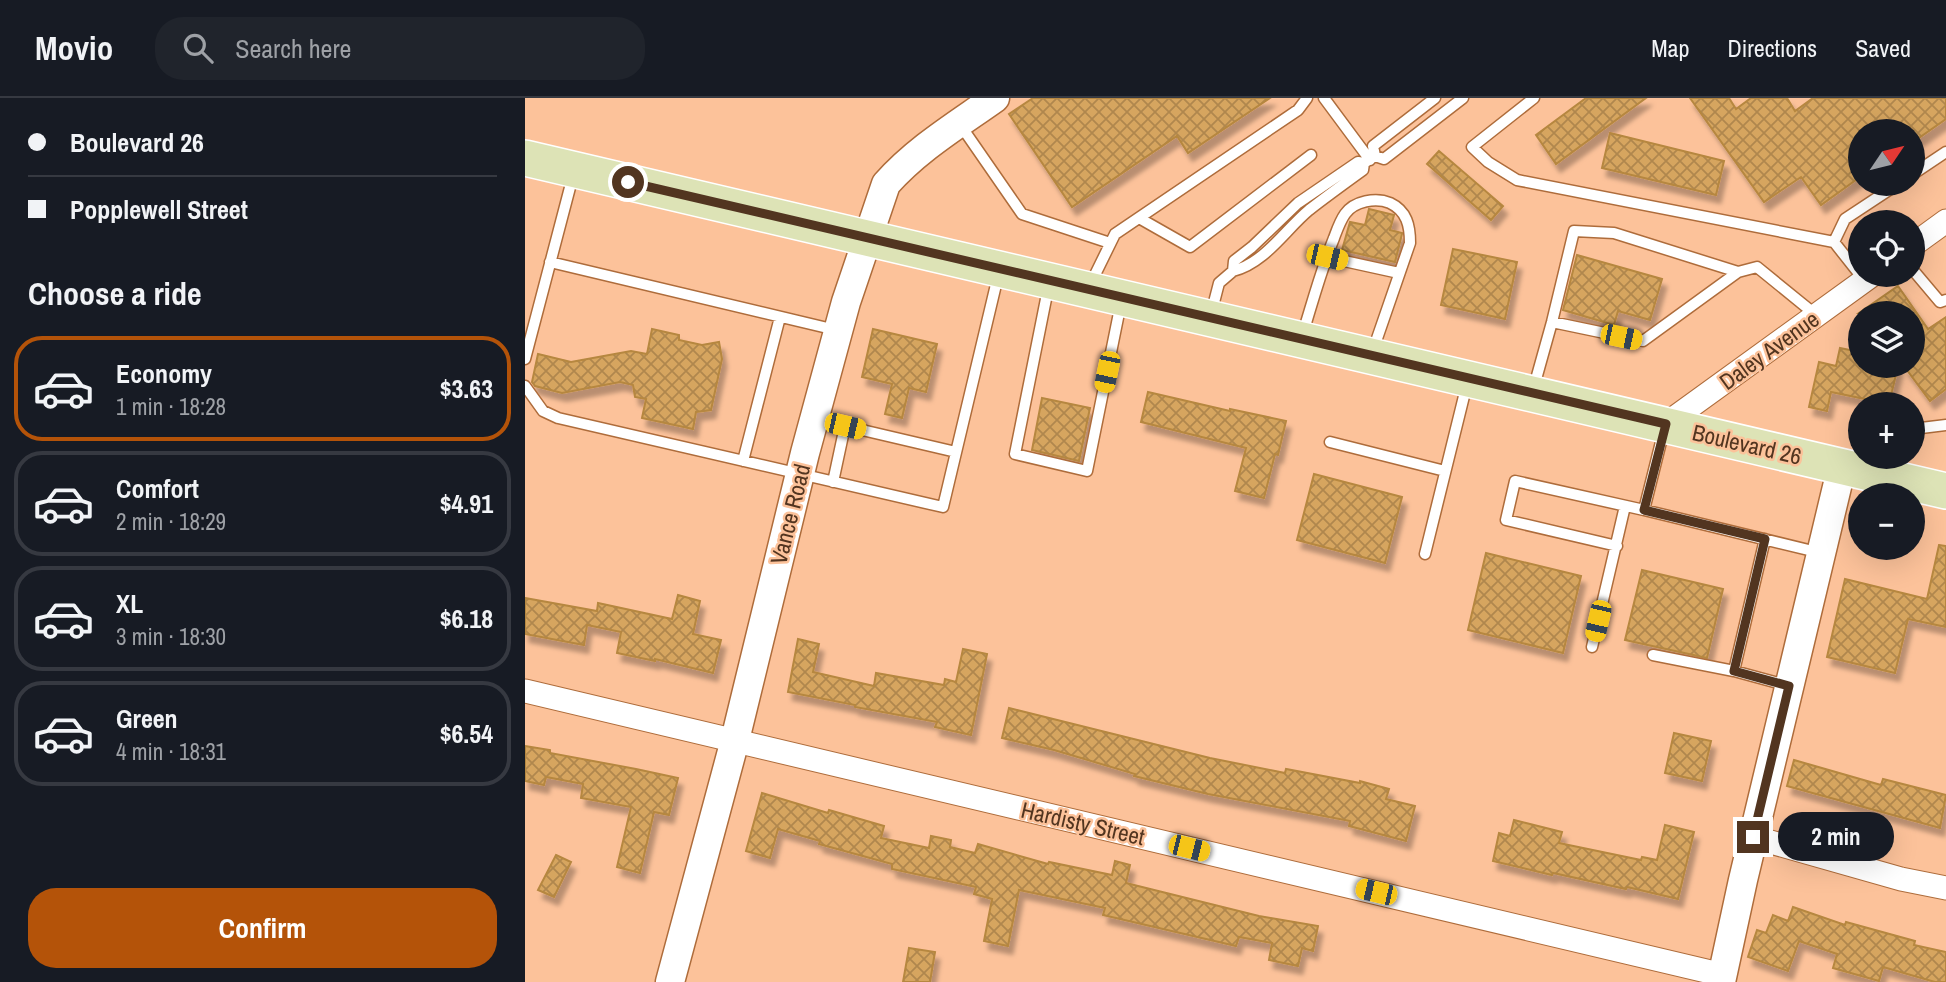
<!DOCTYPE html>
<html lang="en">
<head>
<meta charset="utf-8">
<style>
  body { margin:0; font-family:"Archivo Narrow",sans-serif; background:#20242c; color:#f1f3f6; height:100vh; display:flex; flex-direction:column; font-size:26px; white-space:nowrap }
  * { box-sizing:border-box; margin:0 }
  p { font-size:23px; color:#9ea1a6 }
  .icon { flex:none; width:38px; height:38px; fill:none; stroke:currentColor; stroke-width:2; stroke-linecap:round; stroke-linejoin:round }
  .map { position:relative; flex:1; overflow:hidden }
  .sheet { display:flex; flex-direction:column; background:#171b24; width:525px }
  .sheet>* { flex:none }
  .banner { display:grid; align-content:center; height:154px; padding:0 28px; background:#171b24 }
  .needle { width:46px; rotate:55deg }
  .tools { position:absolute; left:1323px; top:21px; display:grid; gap:14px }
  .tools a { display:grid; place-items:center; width:77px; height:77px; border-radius:50%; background:#171b24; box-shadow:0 7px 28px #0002; font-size:35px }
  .end { position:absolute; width:32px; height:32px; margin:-16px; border:9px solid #523520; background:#fff; box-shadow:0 0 0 4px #fff }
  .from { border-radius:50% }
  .bubble { position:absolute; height:49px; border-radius:24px; background:#171b24; box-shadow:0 7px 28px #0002; font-size:23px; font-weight:700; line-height:49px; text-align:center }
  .car { position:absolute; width:21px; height:42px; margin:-21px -10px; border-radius:9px; box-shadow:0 0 5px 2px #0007; background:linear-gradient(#f5c518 24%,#345 0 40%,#f5c518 0 76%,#345 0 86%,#f5c518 0) }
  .banner b { display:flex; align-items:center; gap:24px; height:66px; font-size:26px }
  .banner b+b { border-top:2px solid #363941 }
  .banner i { width:18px; height:18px; background:#f1f3f6 }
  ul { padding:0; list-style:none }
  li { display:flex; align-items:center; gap:21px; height:105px; margin:0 14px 10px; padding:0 14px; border:4px solid #363941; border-radius:28px }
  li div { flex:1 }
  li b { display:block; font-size:26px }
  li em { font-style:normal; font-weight:700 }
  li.on { border-color:#b45309 }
  li>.icon { width:63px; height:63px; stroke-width:1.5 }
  h2 { padding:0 28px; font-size:32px; line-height:84px }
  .button { display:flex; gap:14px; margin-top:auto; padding:14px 28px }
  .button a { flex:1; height:80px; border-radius:28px; background:#b45309; color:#fff; font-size:28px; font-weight:700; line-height:80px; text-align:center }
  header { display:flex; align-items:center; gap:42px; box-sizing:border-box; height:98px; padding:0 35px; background:#171b24; border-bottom:2px solid #363941 }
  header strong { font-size:33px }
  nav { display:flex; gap:38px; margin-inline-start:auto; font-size:24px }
  .search { width:490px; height:63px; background:#20242c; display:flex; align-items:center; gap:18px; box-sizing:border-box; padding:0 24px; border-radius:28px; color:#9ea1a6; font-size:26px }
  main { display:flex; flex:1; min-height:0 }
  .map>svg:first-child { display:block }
  .building { fill:url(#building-cross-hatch); stroke:#b6873f; stroke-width:2; filter:url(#shadow) }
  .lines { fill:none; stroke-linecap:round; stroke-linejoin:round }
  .service-casing { stroke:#ae6c3b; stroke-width:13 }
  .minor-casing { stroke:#ae6c3b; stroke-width:25 }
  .tertiary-casing { stroke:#ae6c3b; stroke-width:31 }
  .primary-casing { stroke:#fff; stroke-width:38 }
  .service { stroke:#fff; stroke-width:10 }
  .minor { stroke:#fff; stroke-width:23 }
  .tertiary { stroke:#fff; stroke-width:28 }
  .primary { stroke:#dde3b6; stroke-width:35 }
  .route { stroke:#523520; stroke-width:9 }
  .labels { text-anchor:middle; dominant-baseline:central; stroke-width:5; stroke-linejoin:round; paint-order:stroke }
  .street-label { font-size:23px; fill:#523520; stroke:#fcc29a }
</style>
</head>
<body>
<header>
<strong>Movio</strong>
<div class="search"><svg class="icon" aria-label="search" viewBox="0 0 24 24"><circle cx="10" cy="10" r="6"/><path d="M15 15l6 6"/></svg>Search here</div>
<nav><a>Map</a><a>Directions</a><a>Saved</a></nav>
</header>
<main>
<section class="sheet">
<div class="banner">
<b><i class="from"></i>Boulevard 26</b>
<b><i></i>Popplewell Street</b>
</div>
<h2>Choose a ride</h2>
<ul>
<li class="on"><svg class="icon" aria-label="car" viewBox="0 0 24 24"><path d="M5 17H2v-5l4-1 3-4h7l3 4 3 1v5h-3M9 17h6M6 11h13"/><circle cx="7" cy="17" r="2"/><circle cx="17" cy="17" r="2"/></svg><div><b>Economy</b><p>1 min · 18:28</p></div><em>$3.63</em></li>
<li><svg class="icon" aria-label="car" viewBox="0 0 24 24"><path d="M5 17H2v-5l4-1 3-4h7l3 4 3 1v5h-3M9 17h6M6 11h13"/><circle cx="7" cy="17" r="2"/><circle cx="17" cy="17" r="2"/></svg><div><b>Comfort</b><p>2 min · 18:29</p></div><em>$4.91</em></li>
<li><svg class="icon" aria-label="car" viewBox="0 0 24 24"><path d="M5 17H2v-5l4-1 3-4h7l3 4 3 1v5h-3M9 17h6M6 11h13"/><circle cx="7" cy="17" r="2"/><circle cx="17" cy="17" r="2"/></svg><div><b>XL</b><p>3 min · 18:30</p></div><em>$6.18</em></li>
<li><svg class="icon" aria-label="car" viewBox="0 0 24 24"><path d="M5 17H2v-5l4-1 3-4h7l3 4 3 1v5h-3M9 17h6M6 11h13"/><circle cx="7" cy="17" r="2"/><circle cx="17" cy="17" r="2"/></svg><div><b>Green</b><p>4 min · 18:31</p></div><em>$6.54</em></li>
</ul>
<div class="button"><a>Confirm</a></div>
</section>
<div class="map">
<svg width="1421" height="884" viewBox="0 0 1421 884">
  <defs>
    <pattern id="building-cross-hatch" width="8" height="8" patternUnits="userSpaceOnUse" patternTransform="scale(1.75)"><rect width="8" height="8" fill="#d6a55e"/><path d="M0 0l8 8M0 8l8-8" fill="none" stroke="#b0874d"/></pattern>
    <filter id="shadow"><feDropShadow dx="4.5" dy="8" stdDeviation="2" flood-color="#0004"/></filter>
  </defs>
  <rect width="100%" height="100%" fill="#fcc29a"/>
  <path class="building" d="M508,0H745L663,55L652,38L547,109L484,16Z
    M1061,0H1121L1031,66L1011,37Z
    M1165,0H1204L1211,11L1226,0H1262L1270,13L1288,0H1421V21L1388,44V33H1335V79L1296,107L1276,79L1239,104Z
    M1085,35L1199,63L1191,97L1077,70Z
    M914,53L978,108L966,122L902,66Z
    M844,111L869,117L865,132L877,135V136L870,164L817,152L825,124L840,127Z
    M928,151L992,164L980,221L916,207Z
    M1052,157L1137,181L1125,222L1093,213L1089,227L1038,212Z
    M1373,188L1403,231L1421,219V291L1405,303L1379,268H1388V215H1334Z
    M127,231L154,237V242L177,247L194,244L197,261L186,312L171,314L168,331L117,320L121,301L110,299L108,287L95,284L37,295L10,288L7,284L13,256L46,264L106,253L122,256Z
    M348,231L412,246L401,294L384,290L377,320L360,316L367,286L337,279Z
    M1315,250L1335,254V268H1373L1364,306L1306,294L1302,313L1284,309L1294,264L1311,268Z
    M623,294L705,313V311L761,323L753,357L750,356L739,400L710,393L721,350L616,324Z
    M517,300L565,310L554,363L507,352Z
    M789,376L877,399L860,465L772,442Z
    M1414,447L1421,448V529L1383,521L1370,575L1302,559L1320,481L1402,501Z
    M961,455L1056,478L1038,555L943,532Z
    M1117,472L1198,491L1182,560L1100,542Z
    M153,497L175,503L168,536L196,542L188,575L130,561V563L92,555L96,534L62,527L59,547L0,536V500L72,513L73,505L147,521Z
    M273,541L294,546L288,574L349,588L351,575L419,587L420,581L431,584L438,551L462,556L446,637L410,629L412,624L330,609V607L263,594Z
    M484,610L685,660L760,675L761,671L835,685V683L864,691L861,701L890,708L881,743L824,728L825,723L683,696L609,678L610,676L529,652L477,640Z
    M1149,635L1186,643L1177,683L1140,675Z
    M0,648L25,652V655L111,671L153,680L144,717L129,714L115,775L92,769L106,709L56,700L58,686L21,679L19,687L0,683Z
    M1269,662L1356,687L1358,681L1421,697L1415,730L1262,688Z
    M237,695L303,715L304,712L359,728L356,740L404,750L406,738L426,742L425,749L450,755L453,746L523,766L524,764L587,777L590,763L605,767L601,785L734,818L793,828L788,853L777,850L773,868L744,862L747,845L714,839L711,848L578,817L580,810L494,792L483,848L459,843L467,801L449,796L451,789L367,771V766L294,746L295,743L253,731L245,760L221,753Z
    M989,722L1037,734L1034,745L1116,762L1117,759L1132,762L1140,727L1169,734L1153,801L1102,789L1101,791L1028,775L1027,777L968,763L974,735L985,738Z
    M31,757L46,764L29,799L13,792Z
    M1268,809L1320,827L1321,824L1390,843L1389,847L1421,854V884H1410L1358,869L1354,883L1308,870L1312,856L1274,843L1263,873L1223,859L1232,832L1241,835L1248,817L1263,823Z
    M384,850L410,854L405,884H378Z"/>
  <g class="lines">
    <defs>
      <path id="service" d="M799,0L845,62
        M1009,0L947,49L963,64L992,82L1309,144L1339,182
        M434,25L497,116L585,145
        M850,58L848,48L910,0
        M839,65L838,72C820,85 802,98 784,112C760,132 740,165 708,173L709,163L727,149L773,105L833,64L839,65L850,58L859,61L938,0
        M1388,76L1421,54
        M614,120L665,149L786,57
        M1309,144L1320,121L1373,86
        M801,159L874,175
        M25,164L311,232
        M1388,172L1415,204L1421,202
        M524,186L490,356L562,373L596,205
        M564,189L590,136L773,12L782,0
        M686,216L694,185L708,173
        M1027,224L1118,243L1213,174L1232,169L1291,217
        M777,238C787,206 796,172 809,140C812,132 815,123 820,116C829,103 851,99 865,105C882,113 885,128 885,145L847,255
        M0,261L48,78
        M0,288L18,313L33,320L418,409L474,174
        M1008,292L1027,224L1049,133L1089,135L1213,174
        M1388,331L1421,327
        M1139,332L1119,412L1296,455
        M805,344L920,373
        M218,363L255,219
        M308,384L320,328L431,354
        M1240,441L1209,573L1264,588
        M1092,448L981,422L990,383L1119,412
        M900,456L942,286
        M1067,549L1100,408
        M1128,557L1209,573"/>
      <path id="minor" d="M1388,147L1421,123
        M1141,326L1347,177
        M0,593L1198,877
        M1228,739L1376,781L1421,790"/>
      <path id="tertiary" d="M145,884L210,642L280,355L321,204L361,86C392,51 432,27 470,0
        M1196,884L1218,782L1317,368"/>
      <path id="primary" d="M0,60L1421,393"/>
    </defs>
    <use href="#service" class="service-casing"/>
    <use href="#minor" class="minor-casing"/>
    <use href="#tertiary" class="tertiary-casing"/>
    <use href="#primary" class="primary-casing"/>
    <use href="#service" class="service"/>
    <use href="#minor" class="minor"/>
    <use href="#tertiary" class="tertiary"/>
    <use href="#primary" class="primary"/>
  </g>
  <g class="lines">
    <path class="route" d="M103,84L1141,326L1119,412L1240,441L1209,573L1264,588L1228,739"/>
  </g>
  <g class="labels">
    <g class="street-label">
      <text transform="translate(1244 252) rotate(-36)">Daley Avenue</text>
      <text transform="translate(1222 346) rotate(13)">Boulevard 26</text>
      <text transform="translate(265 416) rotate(-76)">Vance Road</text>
      <text transform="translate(558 725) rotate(13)">Hardisty Street</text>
    </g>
  </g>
</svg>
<div class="tools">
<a><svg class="needle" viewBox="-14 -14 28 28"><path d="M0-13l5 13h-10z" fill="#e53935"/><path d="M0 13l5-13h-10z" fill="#9ea1a6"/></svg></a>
<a><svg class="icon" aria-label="locate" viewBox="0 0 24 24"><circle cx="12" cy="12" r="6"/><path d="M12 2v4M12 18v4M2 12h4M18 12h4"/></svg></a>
<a><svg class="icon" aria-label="layers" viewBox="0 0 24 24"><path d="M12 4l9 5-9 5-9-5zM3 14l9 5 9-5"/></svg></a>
<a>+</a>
<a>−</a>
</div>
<i class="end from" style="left:103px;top:84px"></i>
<i class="end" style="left:1228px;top:739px"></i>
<div class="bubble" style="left:1253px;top:714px;width:116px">2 min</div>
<i class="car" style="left:802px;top:159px;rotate:103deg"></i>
<i class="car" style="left:1096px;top:239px;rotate:102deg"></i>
<i class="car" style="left:582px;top:274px;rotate:192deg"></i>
<i class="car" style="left:320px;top:328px;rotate:103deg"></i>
<i class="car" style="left:1073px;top:523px;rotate:193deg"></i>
<i class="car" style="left:664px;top:750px;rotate:104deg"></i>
<i class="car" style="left:851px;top:794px;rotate:283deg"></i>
</div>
</main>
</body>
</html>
